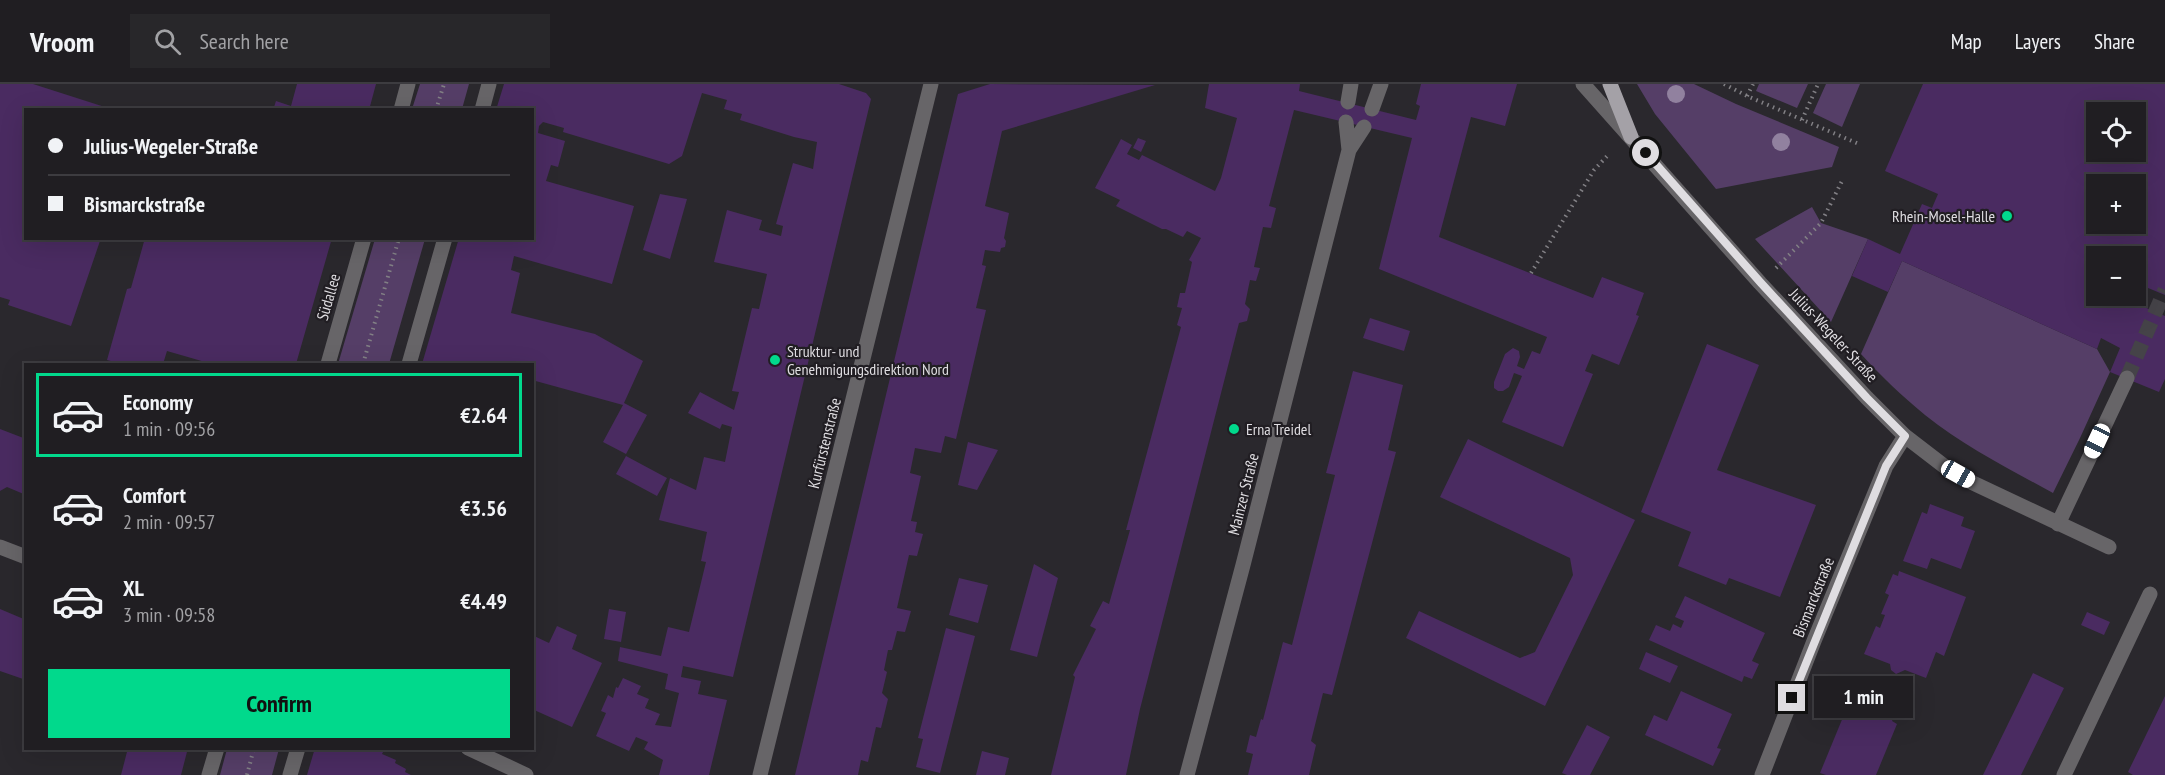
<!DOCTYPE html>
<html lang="en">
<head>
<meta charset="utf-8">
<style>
  body { margin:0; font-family:"PT Sans Narrow",sans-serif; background:#28272a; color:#f1f3f6; height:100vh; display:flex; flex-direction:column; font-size:22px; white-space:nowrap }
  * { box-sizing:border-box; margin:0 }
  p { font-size:20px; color:#a2a2a5 }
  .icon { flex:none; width:33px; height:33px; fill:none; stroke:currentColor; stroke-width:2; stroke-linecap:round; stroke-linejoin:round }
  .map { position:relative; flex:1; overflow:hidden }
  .side { position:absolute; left:24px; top:279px; width:510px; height:387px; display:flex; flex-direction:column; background:#201e22; border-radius:0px; box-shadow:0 6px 24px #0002,0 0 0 2px #3d3c40 }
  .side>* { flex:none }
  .guide { position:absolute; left:24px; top:24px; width:510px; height:132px; border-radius:0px; box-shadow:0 6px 24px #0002,0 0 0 2px #3d3c40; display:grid; align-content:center; height:132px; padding:0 24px; background:#201e22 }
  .controls { position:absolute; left:2086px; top:18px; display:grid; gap:12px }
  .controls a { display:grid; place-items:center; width:60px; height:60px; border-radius:0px; background:#201e22; box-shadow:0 6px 24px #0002,0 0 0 2px #3d3c40; font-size:30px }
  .end { position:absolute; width:27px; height:27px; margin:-14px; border:8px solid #dfdde1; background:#111; box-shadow:0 0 0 3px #111 }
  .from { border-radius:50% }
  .bubble { position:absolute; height:42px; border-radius:0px; background:#201e22; box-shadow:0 6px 24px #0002,0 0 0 2px #3d3c40; font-size:20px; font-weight:800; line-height:42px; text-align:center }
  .car { position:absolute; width:18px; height:36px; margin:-18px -9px; border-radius:8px; box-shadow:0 0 4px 2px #0007; background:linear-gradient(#fff 24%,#345 0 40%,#fff 0 76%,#345 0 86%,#fff 0) }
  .guide b { display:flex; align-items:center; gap:21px; height:57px; font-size:22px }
  .guide b+b { border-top:2px solid #3d3c40 }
  .guide i { width:15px; height:15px; background:#f1f3f6 }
  ul { padding:10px 0 0; list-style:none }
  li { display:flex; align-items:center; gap:18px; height:84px; margin:0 12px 9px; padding:0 12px; border:3px solid transparent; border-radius:0px }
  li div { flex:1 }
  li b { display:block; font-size:22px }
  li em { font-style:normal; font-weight:800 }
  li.active { border-color:#01d98c }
  li>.icon { width:54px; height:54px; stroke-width:1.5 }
  .cta { display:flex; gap:12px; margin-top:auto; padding:12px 24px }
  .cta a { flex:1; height:69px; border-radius:0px; background:#01d98c; color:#111; font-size:24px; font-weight:800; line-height:69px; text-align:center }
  header { display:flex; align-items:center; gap:36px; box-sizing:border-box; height:84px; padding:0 30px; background:#201e22; border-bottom:2px solid #3d3c40 }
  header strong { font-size:28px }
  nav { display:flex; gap:33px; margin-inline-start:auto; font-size:21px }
  .search { width:420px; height:54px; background:#28272a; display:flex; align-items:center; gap:15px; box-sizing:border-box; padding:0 21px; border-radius:0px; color:#a2a2a5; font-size:22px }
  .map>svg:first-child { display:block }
  .green { fill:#553e67 }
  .building { fill:#4a2b61; fill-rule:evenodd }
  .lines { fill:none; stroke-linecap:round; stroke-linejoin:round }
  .minor-tunnel { stroke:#454348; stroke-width:15; stroke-dasharray:15 8; stroke-linecap:butt }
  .path { stroke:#828085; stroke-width:4; stroke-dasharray:1.5 4.5; stroke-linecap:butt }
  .minor { stroke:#676568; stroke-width:15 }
  .major { stroke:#a4a1a7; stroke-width:15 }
  .tree { fill:#91819f }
  .route { stroke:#dfdde1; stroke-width:8 }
  .poi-dot { fill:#01d98c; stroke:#211e23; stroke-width:2 }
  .labels { text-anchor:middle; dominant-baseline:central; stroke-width:4.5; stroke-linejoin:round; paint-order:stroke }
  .poi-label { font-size:16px; fill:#dfdde1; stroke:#211e23; text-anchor:start }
  .street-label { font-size:16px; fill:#dfdde1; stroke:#211e23 }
</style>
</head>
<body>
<header>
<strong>Vroom</strong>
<div class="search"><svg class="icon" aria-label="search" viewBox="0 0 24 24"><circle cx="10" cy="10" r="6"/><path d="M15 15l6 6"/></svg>Search here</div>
<nav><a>Map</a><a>Layers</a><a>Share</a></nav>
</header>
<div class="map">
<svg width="2165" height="691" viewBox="0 0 2165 691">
  <rect width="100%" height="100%" fill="#2a282d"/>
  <path class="green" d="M420,0H469L462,25H412Z
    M1637,0H1694L1736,20L1839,63L1832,83L1716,105L1655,30Z
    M1759,0H1808L1797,24L1756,7Z
    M1826,0H1860L1842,43L1813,29Z
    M1812,123L1821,139L1868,155L1831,238L1755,155Z
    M375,155H425L389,280H338Z
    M1902,177L2097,265L2110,288L2080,354L2053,409C2009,385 1964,362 1925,331C1902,312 1881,292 1861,270Z
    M227,665V664L279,665L272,691H220Z"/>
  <path class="building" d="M0,0H33L111,25L26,26V154H101L71,242L8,221L10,216L0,213Z
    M297,0H376L369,26H273L276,17L291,22Z
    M504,0H839L866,9L871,15L733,593L683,582L681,593L701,597L698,610L727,616L709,691H659L663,676L644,665L648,658L636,653L629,667L596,652L606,629L601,627L608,611L613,614L616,603L618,604L623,594L641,602L637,610L649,615L645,624L660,630L655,641L671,643L679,609L665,605L668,590L618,577L620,563L661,572L668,543L689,548L706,478L701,477L707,448L659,436L670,394L696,406L704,373L725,378L732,343L722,340L720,345L688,329L700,308L734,326L739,308L732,307L752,224L759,225L767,190L714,178L727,126L762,136L759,146L781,152L783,142L776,140L793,79L813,85L817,58L794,53L740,36L742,30L724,25L727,16L702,9L682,72L669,80L563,48L564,44L543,38L539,42L538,49L565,57L558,83L551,81L546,97L634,122L612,200L514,172L511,186L520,189L511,229L595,250L643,277L624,319L647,331L626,370L603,358L623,321L532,296V280H422L459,154H532V26H496Z
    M990,0L1155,1L1002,47L985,122L1009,129L1004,154L1006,157L1005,163L1001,164L1000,168L985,166L982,181L986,182L976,224L986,226L956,355L945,352L941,369L915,364L910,389L921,392L911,437L917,438L915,448L923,450L917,472L909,471L897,524L911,527L905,548L897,547L892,566H888L884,586L887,588L882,609L888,615L881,644L876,643L868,678L861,676L858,691H795L958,10Z
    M1209,0H1300L1299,7L1416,36L1420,22L1416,20L1421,0H1517L1505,42L1471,33L1439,153L1593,214L1602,193L1644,209L1636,231L1639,232L1619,281L1592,270L1585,287L1593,290L1563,363L1502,338L1522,292L1514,289L1509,303L1503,307H1498L1494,304V298L1505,270L1513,264L1519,267L1520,273L1517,282L1524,285L1532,267L1540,270L1547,253L1379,185L1412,54L1294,26L1269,122L1276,124L1271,144L1263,143L1254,183L1260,184L1256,197L1250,196L1245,220L1250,225L1247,237L1239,239L1140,625L1126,691H1051L1075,593L1073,591L1096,545L1090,542L1103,517L1109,520L1130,446H1126L1181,243L1177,241L1182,224L1177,223L1180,209H1185L1192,178L1189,176L1201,154L1187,147L1183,153L1166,145H1162L1116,122L1120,116L1095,104L1121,55L1132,61L1127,70L1139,76L1142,71L1215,107L1221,94L1237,34L1205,24Z
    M1923,0H2165V211L2136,199V172H2097V212H2119L2165,232V295L2159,308L2110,288L2120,264L2101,254L2097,265L1902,177L1888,208L1852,192L1868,155L1900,170L1922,120L1932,124L1938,110L1885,87ZM2097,28H2136V68H2097ZM2097,100H2136V140H2097Z
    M1138,54L1146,57L1141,68L1133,64Z
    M660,110L687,115L670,175L643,166Z
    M145,154H332L296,280H212L167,267L163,280H122L107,276L127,205L131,204Z
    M1370,234L1410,247L1404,267L1363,254Z
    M1707,260L1759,281L1717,386L1816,421L1780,513L1729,494L1726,501L1678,482L1691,448L1641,428Z
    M1353,287L1403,301L1388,366L1396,368L1332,611L1323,609L1311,657L1316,661L1309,691H1248L1253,670L1246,668L1250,651L1256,653L1261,635L1263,636L1283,558L1292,561L1335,391L1326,389Z
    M0,345L26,355V411L7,403L0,407Z
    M1468,355L1635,436L1545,622L1406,554L1419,527L1520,574L1535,568L1573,491L1570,474L1440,413Z
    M968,358L998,366L977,406L958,401Z
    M626,372L667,394L657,412L616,390Z
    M1930,420L1964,433L1961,442L1975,447L1961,485L1931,474L1927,485L1903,477L1922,428L1927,430Z
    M1034,480L1058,494L1037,573L1010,566Z
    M1899,487L1966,513L1944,572L1936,568L1926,594L1905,586L1896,590L1891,586L1890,580L1864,570L1876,542L1880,544L1885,531L1881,530L1889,511L1885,509L1893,490L1898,492Z
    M959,494L988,501L978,539L949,531Z
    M1685,512L1765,549L1752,577L1759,580L1752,595L1744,592L1742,598L1649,556L1656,541L1670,547L1673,540L1681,544L1684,537L1675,533Z
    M0,525L26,536V596L0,587Z
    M609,525L626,528L621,558L604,555Z
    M2087,528L2110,538L2104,551L2081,541Z
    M557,542L577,551L572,565L602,579L572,643L532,625V551L549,559Z
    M946,544L975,552L940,689L916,683L923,655L918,654Z
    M1646,568L1678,582L1670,599L1639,585Z
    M2033,589L2064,604L2021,691H1983Z
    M1855,604L1898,622L1892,637L1897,640L1876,691H1826L1820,689Z
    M1681,607L1732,630L1717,664L1721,665L1713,682L1645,651L1654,631L1667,637Z
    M2165,612V691H2133L2128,688Z
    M1587,641L1610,653L1590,691H1567L1562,689Z
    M128,664H188L181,691H121Z
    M315,664H375L383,668L382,670L396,676L395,679L406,685L405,688L411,691H307Z
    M982,667L1009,674L1005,691H976Z"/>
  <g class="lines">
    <path class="minor-tunnel" d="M2127,294L2165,206"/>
    <path class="path" d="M1724,0L1747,12L1859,60
      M1747,12L1753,0
      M436,26L444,0
      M1802,36L1818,0
      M1776,184L1821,139L1843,95
      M1531,189L1594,86L1609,70
      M363,280L399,154
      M247,691L254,664"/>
    <path class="minor" d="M1583,0L1760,199L1867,314L1905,352L1944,382L1973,399L2109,463
      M1348,18L1351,0
      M1372,25L1381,0
      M401,26L408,0
      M482,26L489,0
      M1346,38L1349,66
      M328,280L364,154
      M409,280L445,154
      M2058,440L2127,294
      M0,463L26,473
      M468,664L526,691
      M209,691L217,664
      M290,691L298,664
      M760,691L931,0
      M1187,691L1243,481L1349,66L1364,43
      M1762,691L1814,557L1886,382L1905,352
      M2064,691L2150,510"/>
    <path class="major" d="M1610,0L1631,53"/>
  </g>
  <g class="tree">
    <circle cx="1676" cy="10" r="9"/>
    <circle cx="1781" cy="58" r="9"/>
  </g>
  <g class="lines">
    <path class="route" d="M1646,69L1761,199L1867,314L1905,352L1886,382L1792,614"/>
  </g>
  <g class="poi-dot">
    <circle cx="2007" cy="132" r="6"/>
    <circle cx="775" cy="276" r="6"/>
    <circle cx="1234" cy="345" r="6"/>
  </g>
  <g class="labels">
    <g class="poi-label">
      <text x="1995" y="132" text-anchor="end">Rhein-Mosel-Halle</text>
      <text x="787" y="267">Struktur- und<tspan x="787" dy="18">Genehmigungsdirektion Nord</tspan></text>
      <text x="1246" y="345">Erna Treidel</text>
    </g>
    <g class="street-label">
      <text transform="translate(328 213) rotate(-74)">Südallee</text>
      <text transform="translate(1834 251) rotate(47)">Julius-Wegeler-Straße</text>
      <text transform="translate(824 359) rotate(-76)">Kurfürstenstraße</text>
      <text transform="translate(1243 410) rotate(-76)">Mainzer Straße</text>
      <text transform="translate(1813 513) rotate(-68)">Bismarckstraße</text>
    </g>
  </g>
</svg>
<div class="controls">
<a><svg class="icon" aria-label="locate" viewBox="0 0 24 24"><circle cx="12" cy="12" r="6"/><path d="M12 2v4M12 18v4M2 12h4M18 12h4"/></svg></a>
<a>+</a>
<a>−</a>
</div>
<i class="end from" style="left:1646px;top:69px"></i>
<i class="end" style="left:1792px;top:614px"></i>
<div class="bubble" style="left:1814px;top:592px;width:99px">1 min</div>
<i class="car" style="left:2097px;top:357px;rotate:205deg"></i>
<i class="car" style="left:1958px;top:390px;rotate:119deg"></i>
<div class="guide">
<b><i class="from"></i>Julius-Wegeler-Straße</b>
<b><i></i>Bismarckstraße</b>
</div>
<section class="side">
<ul>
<li class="active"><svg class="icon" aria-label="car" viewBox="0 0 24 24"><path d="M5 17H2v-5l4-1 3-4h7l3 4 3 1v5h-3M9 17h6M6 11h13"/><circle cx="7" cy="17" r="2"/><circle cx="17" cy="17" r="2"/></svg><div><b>Economy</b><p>1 min · 09:56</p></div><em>€2.64</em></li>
<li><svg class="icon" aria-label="car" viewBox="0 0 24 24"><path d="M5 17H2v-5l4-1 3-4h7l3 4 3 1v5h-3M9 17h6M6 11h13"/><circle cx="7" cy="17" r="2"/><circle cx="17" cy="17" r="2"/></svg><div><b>Comfort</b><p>2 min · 09:57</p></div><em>€3.56</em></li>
<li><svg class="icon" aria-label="car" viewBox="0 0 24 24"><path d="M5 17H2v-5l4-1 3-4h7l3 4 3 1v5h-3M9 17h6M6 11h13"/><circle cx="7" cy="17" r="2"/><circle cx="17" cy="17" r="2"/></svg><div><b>XL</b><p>3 min · 09:58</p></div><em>€4.49</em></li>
</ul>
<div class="cta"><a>Confirm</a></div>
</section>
</div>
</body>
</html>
